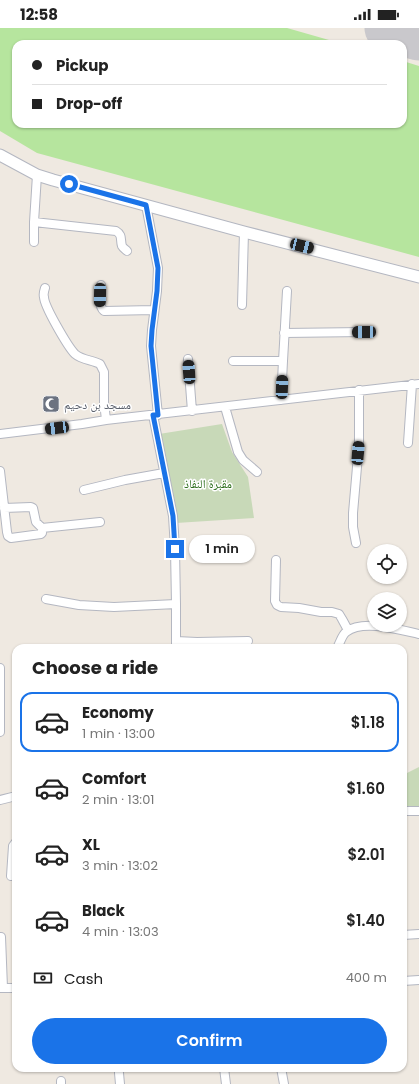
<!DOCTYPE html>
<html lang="en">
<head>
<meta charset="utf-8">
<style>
  body { margin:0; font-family:Poppins,"Noto Naskh Arabic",sans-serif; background:#f6f6f6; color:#222; height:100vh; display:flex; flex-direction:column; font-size:15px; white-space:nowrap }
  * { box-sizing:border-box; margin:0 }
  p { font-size:13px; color:#767676 }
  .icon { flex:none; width:22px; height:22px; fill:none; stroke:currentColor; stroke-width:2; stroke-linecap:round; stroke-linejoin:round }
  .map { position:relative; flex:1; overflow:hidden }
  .side { position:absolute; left:12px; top:616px; width:395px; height:428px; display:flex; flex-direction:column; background:#fff; border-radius:12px; box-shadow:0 1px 3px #0004 }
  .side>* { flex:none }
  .guide { position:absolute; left:12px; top:12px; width:395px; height:88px; border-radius:12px; box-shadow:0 1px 3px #0004; display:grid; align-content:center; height:88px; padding:0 20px; background:#fff }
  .buttons { position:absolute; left:367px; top:516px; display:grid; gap:8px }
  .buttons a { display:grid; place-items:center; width:40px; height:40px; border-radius:50%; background:#fff; box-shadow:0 1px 3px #0004; font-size:20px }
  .end { position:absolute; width:18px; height:18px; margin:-9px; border:5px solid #1a73e8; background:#fff; box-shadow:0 0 0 2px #fff }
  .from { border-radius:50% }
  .bubble { position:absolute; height:28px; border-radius:14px; background:#fff; box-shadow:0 1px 3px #0004; font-size:13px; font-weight:600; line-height:28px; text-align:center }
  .car { position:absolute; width:12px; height:24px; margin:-12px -6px; border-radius:5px; box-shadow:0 0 3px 1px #0007; background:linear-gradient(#222 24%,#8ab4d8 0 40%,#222 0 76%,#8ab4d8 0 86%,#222 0) }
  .guide b { display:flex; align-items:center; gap:14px; height:38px; font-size:15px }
  .guide b+b { border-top:1px solid #e0e0e0 }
  .guide i { width:10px; height:10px; background:#222 }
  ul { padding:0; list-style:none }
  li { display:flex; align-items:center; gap:12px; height:60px; margin:0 8px 6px; padding:0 12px; border:2px solid transparent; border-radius:12px }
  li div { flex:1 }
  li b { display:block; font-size:15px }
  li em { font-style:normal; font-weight:600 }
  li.current { border-color:#1a73e8 }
  li>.icon { width:36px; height:36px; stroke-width:1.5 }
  h2 { padding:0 20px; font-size:18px; line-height:48px }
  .pay { display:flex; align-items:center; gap:10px; height:44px; padding:0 20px; font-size:15px }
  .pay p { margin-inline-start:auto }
  .primary-button { display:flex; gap:8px; margin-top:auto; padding:8px 20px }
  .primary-button a { flex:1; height:46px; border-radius:24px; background:#1a73e8; color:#fff; font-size:16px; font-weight:600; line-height:46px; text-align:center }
  .status { display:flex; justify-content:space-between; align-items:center; height:28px; padding:0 20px; background:#fff; direction:ltr }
  .status svg { height:11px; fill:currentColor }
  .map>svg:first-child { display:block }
  .green { fill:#b6e59e }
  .cemetery { fill:#c8d9b8 }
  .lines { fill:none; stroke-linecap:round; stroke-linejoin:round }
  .runway { stroke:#c9c8cc; stroke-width:49 }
  .street-casing { stroke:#b4b7c1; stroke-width:10 }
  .secondary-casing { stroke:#b4b7c1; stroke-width:13 }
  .street { stroke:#fff; stroke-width:8 }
  .secondary { stroke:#fff; stroke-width:11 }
  .route { stroke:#1a73e8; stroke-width:5 }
  .labels { text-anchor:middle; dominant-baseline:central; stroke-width:3; stroke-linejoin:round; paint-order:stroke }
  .worship-label { font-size:12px; fill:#5b616d; stroke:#fff; text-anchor:start }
  .park-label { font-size:12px; fill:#2c6e1b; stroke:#fff }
</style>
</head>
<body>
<div class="status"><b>12:58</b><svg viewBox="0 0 49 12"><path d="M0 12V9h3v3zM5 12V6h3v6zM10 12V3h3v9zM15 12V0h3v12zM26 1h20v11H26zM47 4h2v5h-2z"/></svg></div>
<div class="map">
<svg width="419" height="1056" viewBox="0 0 419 1056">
  <rect width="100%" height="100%" fill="#efe9e1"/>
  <path class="green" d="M0,0H287L343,16H16V96H403V33L419,38V229L37,125L0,103Z"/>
  <path class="cemetery" d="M222,396L232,424L248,449L254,490L176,495L159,406Z
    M419,739V780H403V747Z"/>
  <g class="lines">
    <path class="runway" d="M389,0L419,8"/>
    <defs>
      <path id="street" d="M146,177L158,240L157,263L152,302L151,318L158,387
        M34,194L116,203C123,207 120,212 122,218C123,220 126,222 127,223
        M34,214V194L37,147
        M101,257C100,265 98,278 104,283L154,282
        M45,260C44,263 43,266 44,269C44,278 68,319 75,326C82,332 92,332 100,336L104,344V374L106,392
        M242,277L244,204
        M284,305L364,304
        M188,331L192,383
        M233,333H283
        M281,372L283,333L287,263
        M225,379L238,424L243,432L257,444
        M153,387L173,488L175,521L176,576V620
        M0,406L82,396L106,392L419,356
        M408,415L412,356
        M0,443L7,504L8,508L11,510L41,506L42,505V500L100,494
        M84,462L125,452L164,445
        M4,480L31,479L33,480L36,494L42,500
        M356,515L353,499V485L359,416V362
        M276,532L275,573L277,577L281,579L299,580L321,584H332L339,586L342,591L348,602
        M46,571L79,577L114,579L176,576
        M176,613L197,614L248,613
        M337,620C340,615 342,607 346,604C363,591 400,602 419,606
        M0,640V704
        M0,772L16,768
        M403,783H419
        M11,848L13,818L16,814
        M403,907L419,906
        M1,909L3,960
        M403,953L419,952
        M0,960H16
        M224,1040L226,1056
        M281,1040L284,1056
        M119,1045L120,1056
        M61,1053V1056"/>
      <path id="secondary" d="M0,127L37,147L53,152L244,204L419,249"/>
    </defs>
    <use href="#street" class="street-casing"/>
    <use href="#secondary" class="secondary-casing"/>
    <use href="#street" class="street"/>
    <use href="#secondary" class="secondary"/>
  </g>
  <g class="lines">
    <path class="route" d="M69,156L146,177L158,240L157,263L152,302L151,318L158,387H153L173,488L175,521"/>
  </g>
  <defs>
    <symbol id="mosque-square" viewBox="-11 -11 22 22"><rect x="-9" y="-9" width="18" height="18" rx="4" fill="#6b7280" stroke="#fff"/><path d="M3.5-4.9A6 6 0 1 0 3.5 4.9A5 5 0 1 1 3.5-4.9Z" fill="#fff"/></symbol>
  </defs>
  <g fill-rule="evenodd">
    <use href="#mosque-square" x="41" y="366" width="20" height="20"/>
  </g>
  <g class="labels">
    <g class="worship-label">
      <text x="64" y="376">مسجد بن دحيم</text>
    </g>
    <g class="park-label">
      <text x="208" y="455">مقبرة النفاذ</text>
    </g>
  </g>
</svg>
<div class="buttons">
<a><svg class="icon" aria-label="locate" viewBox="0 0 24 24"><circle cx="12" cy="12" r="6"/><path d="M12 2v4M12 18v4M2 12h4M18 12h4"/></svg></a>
<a><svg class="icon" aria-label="layers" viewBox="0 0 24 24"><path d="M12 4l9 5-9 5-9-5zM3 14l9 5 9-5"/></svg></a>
</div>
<i class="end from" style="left:69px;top:156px"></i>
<i class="end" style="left:175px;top:521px"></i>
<div class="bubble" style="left:189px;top:507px;width:66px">1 min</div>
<i class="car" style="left:302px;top:218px;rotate:104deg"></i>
<i class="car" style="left:100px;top:267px;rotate:181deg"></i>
<i class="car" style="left:364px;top:304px;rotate:269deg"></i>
<i class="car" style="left:189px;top:344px;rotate:356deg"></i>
<i class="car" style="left:282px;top:359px;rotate:2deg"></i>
<i class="car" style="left:57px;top:400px;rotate:263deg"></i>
<i class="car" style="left:358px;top:425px;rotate:5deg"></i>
<div class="guide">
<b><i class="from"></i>Pickup</b>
<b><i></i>Drop-off</b>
</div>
<section class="side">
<h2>Choose a ride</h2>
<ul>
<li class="current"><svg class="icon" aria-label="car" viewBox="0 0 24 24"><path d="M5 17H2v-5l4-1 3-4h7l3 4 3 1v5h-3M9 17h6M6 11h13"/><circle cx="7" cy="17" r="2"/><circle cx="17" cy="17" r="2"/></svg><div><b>Economy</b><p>1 min · 13:00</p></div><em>$1.18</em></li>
<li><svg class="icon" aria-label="car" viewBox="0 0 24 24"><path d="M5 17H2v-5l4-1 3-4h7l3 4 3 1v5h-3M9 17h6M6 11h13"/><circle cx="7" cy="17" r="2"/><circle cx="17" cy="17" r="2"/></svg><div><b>Comfort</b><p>2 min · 13:01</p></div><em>$1.60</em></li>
<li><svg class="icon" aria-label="car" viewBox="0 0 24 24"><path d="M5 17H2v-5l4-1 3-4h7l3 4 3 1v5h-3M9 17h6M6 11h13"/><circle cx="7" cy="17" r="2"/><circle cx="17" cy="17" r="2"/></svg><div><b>XL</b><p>3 min · 13:02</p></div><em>$2.01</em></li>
<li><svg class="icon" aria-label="car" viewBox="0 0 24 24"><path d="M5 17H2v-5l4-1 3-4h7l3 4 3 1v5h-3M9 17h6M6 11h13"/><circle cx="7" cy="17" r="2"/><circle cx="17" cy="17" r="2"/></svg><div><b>Black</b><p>4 min · 13:03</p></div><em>$1.40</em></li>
</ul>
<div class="pay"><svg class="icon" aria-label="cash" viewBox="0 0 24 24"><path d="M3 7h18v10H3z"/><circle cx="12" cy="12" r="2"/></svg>Cash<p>400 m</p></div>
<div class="primary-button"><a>Confirm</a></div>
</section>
</div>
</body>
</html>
